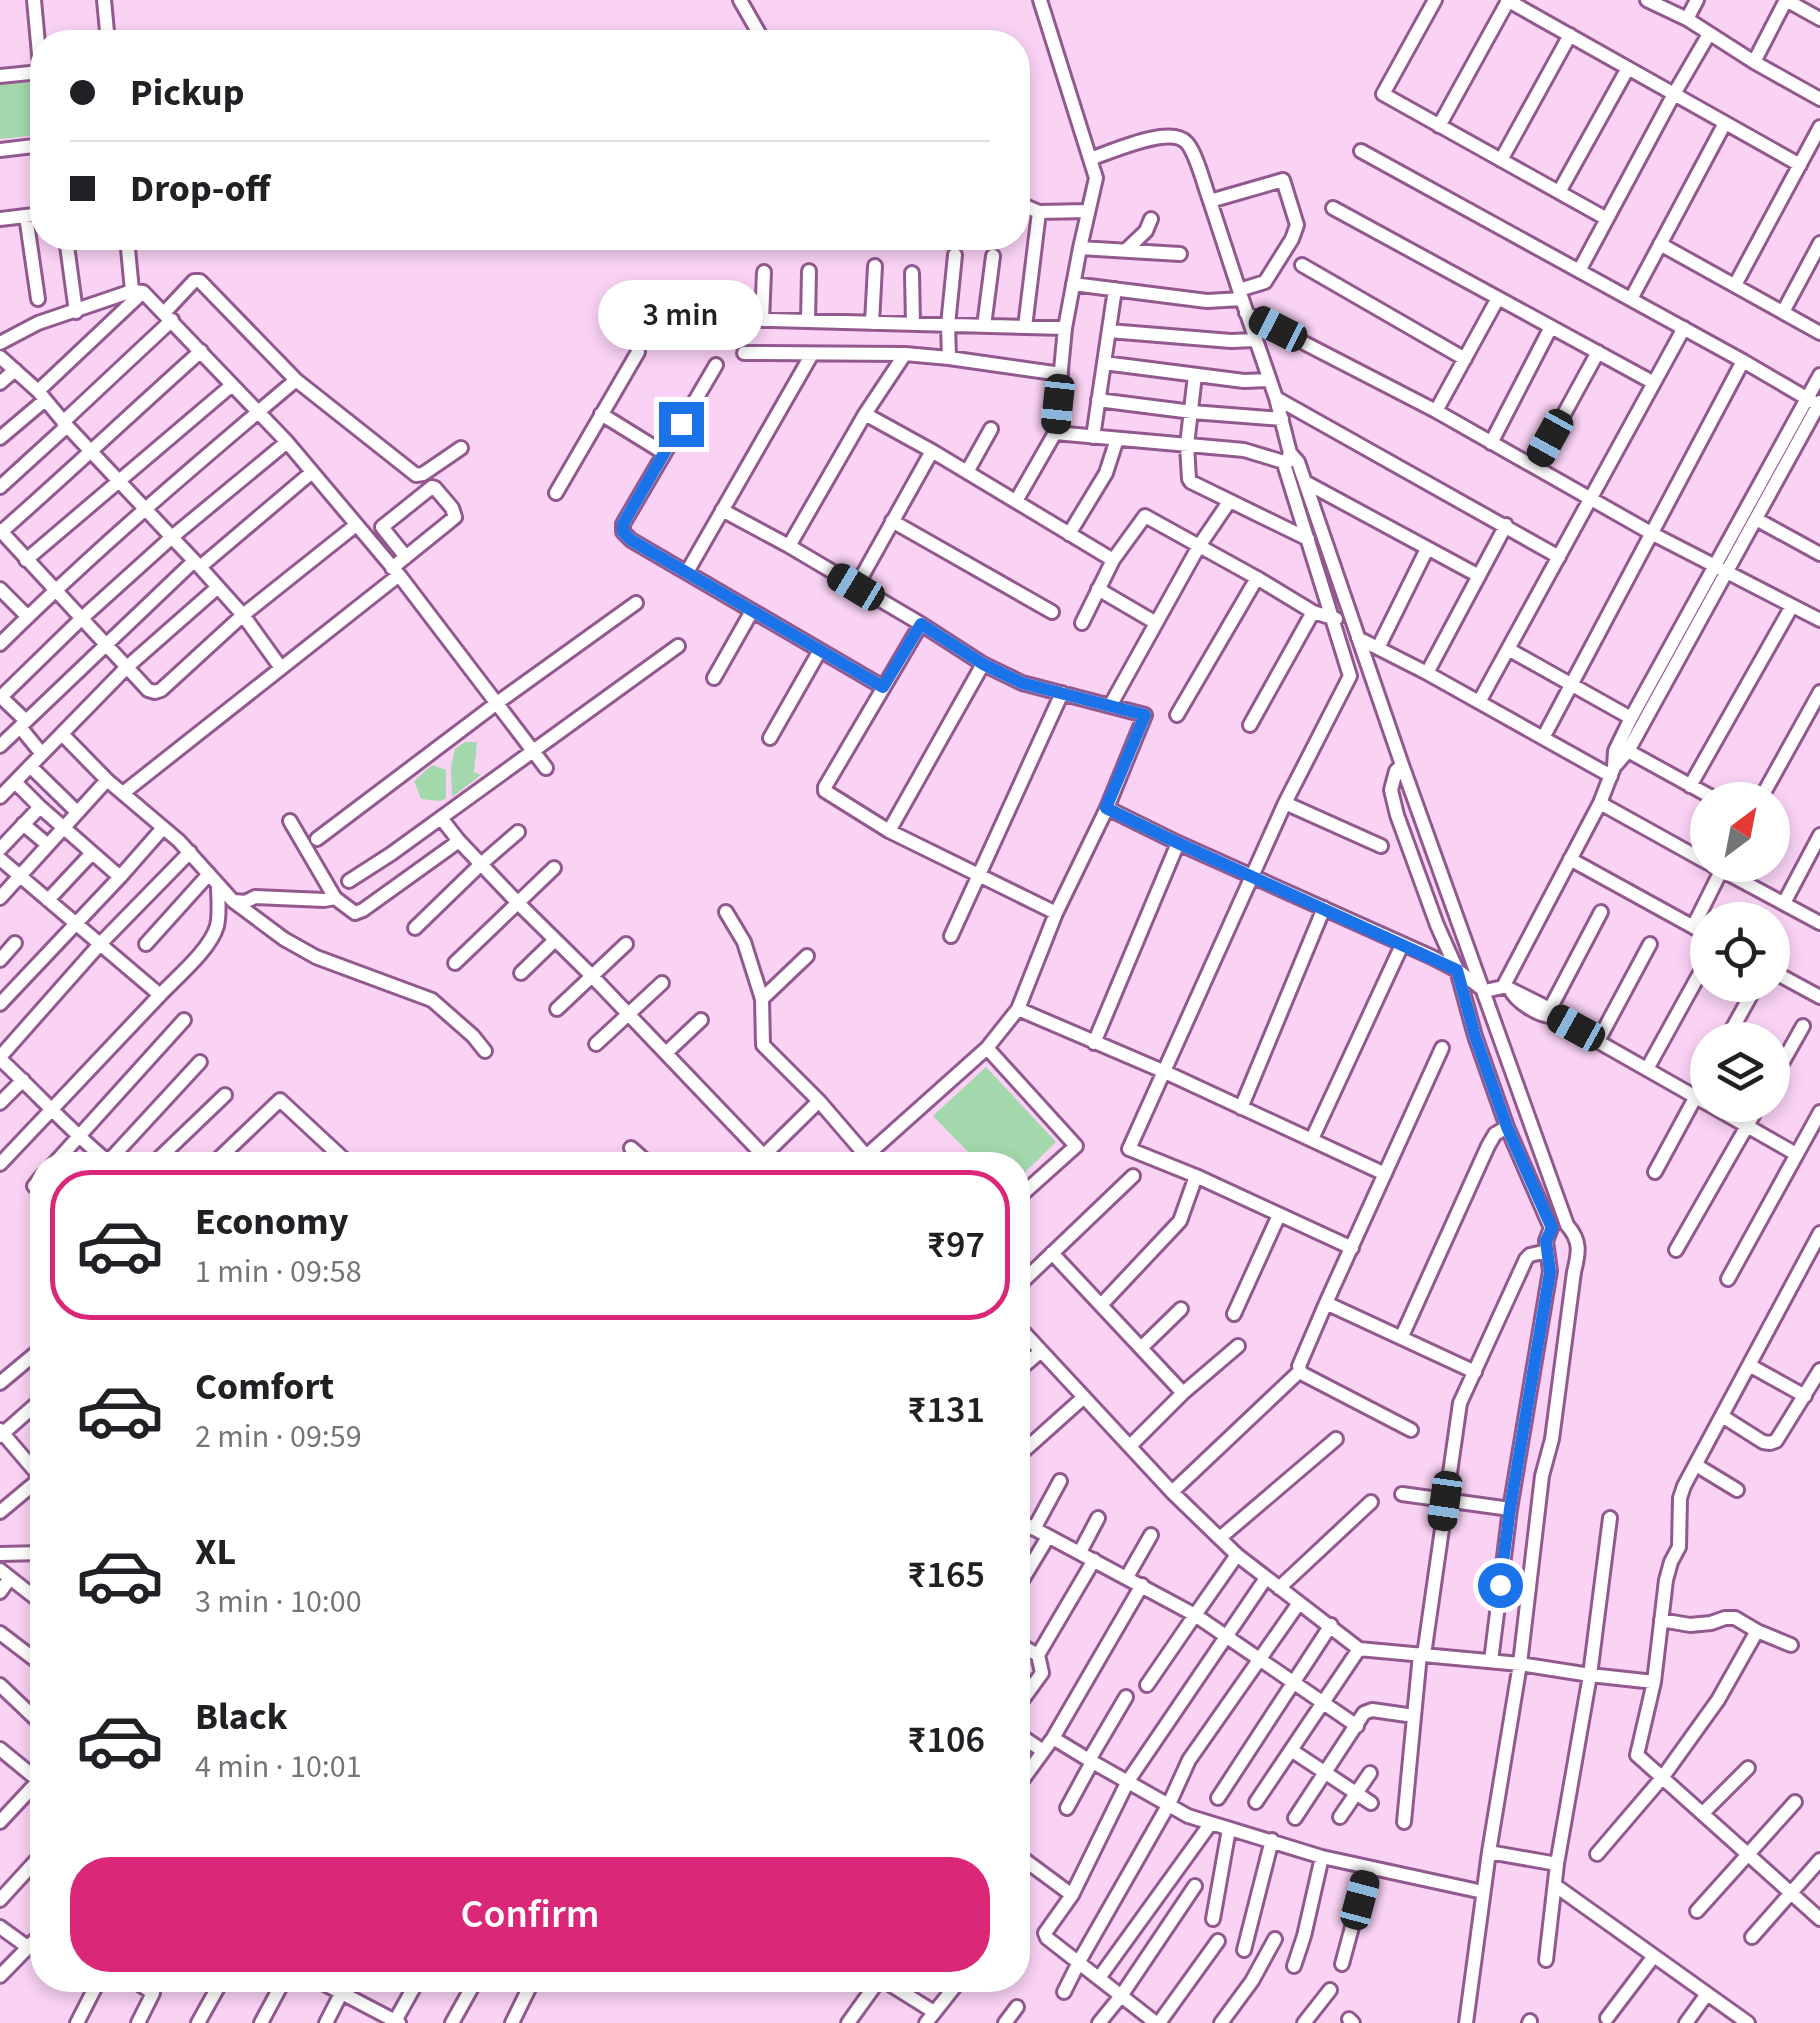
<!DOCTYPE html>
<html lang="en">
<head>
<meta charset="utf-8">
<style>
  body { margin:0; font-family:"Source Sans 3",sans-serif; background:#f2f2f2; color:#202124; height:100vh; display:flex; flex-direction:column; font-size:38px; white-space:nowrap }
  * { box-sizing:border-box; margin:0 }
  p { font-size:32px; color:#757577 }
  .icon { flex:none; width:55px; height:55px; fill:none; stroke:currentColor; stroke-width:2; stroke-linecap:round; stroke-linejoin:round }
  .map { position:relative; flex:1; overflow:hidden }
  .side { position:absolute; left:30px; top:1152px; width:1000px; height:840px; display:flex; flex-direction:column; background:#fff; border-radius:40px; box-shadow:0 5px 15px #0003 }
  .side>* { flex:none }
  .top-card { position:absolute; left:30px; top:30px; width:1000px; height:220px; border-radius:40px; box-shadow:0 5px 15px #0003; display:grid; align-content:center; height:220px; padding:0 40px; background:#fff }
  .needle { width:65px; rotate:32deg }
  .tools { position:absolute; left:1690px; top:782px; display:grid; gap:20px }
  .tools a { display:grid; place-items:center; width:100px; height:100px; border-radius:50%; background:#fff; box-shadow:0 5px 15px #0003; font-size:50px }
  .end { position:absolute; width:45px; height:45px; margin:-22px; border:12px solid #1a73e8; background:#fff; box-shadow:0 0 0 5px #fff }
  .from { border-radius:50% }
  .bubble { position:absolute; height:70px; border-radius:35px; background:#fff; box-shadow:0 5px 15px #0003; font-size:32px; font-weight:600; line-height:70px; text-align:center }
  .car { position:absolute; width:30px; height:60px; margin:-30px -15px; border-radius:12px; box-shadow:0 0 8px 2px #0007; background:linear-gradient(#222 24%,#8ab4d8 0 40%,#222 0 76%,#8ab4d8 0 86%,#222 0) }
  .top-card b { display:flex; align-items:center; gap:35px; height:95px; font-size:38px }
  .top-card b+b { border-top:2px solid #e0e0e0 }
  .top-card i { width:25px; height:25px; background:#202124 }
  ul { padding:18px 0 0; list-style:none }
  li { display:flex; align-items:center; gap:30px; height:150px; margin:0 20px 15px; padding:0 20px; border:5px solid transparent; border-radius:40px }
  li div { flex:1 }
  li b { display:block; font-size:38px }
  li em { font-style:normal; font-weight:600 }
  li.selected { border-color:#db2777 }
  li>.icon { width:90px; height:90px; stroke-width:1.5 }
  .cta { display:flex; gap:20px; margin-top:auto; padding:20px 40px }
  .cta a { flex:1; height:115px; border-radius:40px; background:#db2777; color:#fff; font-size:40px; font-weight:600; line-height:115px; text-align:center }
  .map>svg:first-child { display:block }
  .green { fill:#a2d8ac }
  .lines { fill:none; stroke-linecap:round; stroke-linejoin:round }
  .minor-casing { stroke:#92598e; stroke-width:18 }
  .minor { stroke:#fff; stroke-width:12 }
  .route { stroke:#1a73e8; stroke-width:12 }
</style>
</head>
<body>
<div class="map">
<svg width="1820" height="2023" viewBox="0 0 1820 2023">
  <rect width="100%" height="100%" fill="#f9d2f4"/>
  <path class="green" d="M32,82L38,135L0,139V85Z
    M465,742H477L474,772L481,775L452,797L451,767L455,749Z
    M432,765L446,770V798L440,801L421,799L414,781Z
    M986,1067L1056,1142L1018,1179V1165H981L933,1116Z"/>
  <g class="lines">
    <defs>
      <path id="minor" d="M34,0L42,87
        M104,0L108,42
        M740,0L764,42
        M1435,0L1383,94L1607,219
        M1507,0L1800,165
        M1647,0L1687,19L1754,62L1820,99
        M1687,19L1697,0
        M1754,62L1786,0L1820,19
        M0,76L40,72
        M1439,126L1508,1
        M0,150L42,145
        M1361,151L1743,361L1820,406
        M1090,159C1111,152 1171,124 1187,143C1197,155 1204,185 1210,201
        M1501,160L1570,35
        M1559,192L1628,68
        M1018,203L1039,212L1088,211
        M1333,208L1654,383
        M26,216L38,299
        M0,219L42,214
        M66,238L76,312
        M127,238L132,291
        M127,241L159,238
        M1660,244L1820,333
        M1080,248L1180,254
        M1125,251L1146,231L1151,219
        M1302,265L1465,359
        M1579,271L1674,94L1709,34
        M912,273L913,324
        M1073,284L1207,301L1242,299L1210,201L1283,180L1297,225L1292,239L1265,282L1239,290
        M1735,285L1820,127
        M1242,299L1276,398L1290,453L1298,462L1402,765L1567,1225C1581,1241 1579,1252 1574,1272L1552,1439L1542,1476L1520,1664L1489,1852L1466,2023
        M1631,299L1725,123
        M1783,312L1820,243
        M164,313L194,281H200L296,380L416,475L423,474L461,448
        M1246,313L1436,411L1651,533L1820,620
        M694,318L1065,328
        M762,320L764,272
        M808,321L809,271
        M872,323L875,266
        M984,326L993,256
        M1025,327L1039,212
        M1109,331L1231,341L1255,340
        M0,343L38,323L132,291L143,292L287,442L399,575L546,768
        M744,353L905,354L949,358L1061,374
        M0,357L38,391L67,426L200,567L243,615L281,668
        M949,358L948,325L955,255
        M1104,363L1244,381L1268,380
        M716,365L623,524V532L631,540L883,687
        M1195,375L1187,445L1189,479L1191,482L1308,539
        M0,383L15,370
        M38,391L143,292
        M1276,398L1559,557
        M1098,400L1192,412L1282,419
        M1436,411L1498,298
        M601,414L664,453
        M865,414L932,451L1113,560
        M63,422L172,320
        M1055,433L1244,450L1287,463
        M1093,437L1115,289
        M0,438L45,400
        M1491,443L1551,327
        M1290,453L1285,467L1350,676L1285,803L1129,1149L1196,1176L1352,1248
        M1535,467L1598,352
        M967,472L991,429
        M1305,482L1479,576
        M0,487L67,426
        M556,493L638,352
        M1016,501L1055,433L1065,328L1080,248L1096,178L1040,0
        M722,510L789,546L921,624L983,664L1022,683L1145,715L1107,808L1056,913L1018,1009L987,1048L856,1165
        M1756,519L1820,554
        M892,521L1052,612
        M0,530L148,690L155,692L161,690L243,615L356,525
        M0,533C68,473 134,411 201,351
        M1069,534L1106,473L1117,439
        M789,546L865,414L905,354
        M26,560L232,385
        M200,567L312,472
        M392,568L449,522L455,517L452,508L435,488L432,487L382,527L406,557
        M687,572L812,354
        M856,587L932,451
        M0,589L28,617
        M1098,589L1156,623
        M1082,623L1113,560L1145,516L1257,578L1313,612L1336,619
        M921,624L825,787V791L889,831L1056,913
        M1358,638L1427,673L1611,776
        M0,644C94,551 195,465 296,380
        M1378,648L1427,549
        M1508,649L1631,718
        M1427,673L1506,525
        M714,678L752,611
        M0,696L26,721
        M0,698L81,619L172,537L287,442
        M1479,702L1684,328
        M1110,706L1199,546L1229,502
        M1177,715L1257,578
        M1250,725L1313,612
        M20,727L42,754
        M62,734L107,780L179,841L233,901L284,939L316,957L432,1000L473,1036L485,1051
        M770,738L819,652
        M1543,738L1743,361
        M0,746L194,561
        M1628,751L1717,800
        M1402,765L1396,771L1391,790L1397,815L1437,925L1457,970L1475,1036L1507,1127L1551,1228L1546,1241L1550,1271L1510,1509L1491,1661
        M30,766L77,812
        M1614,767L1628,751L1820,402
        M15,782L40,807L120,877
        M1690,786L1792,606
        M123,793L399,575
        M0,797L127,667L218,587
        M1760,800L1820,692
        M1285,803L1381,846
        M1600,803L1708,863
        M1107,808L1178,843L1432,957L1457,970L1485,991L1503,987L1600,803L1614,767L1615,751L1631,718L1820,375
        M441,818L459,841L517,902L592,976L763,1155
        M290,821L335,898L355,913L363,910L459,841
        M23,824L48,845
        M889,831L983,664
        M317,839L497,703L636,603
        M0,849L40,807
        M0,859L160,995L0,1164
        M1570,859L1708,935
        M1712,865L1820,923
        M349,881L391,854L678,646
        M0,898L107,780
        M48,900L92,853
        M235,901L245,902L255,897L324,900L335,898
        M1784,903L1820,835
        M726,912L744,942L762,999L763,1045L819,1101L874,1165
        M1693,927L1723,867
        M415,928L481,864L518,832
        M951,936L1062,693
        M146,944L209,874
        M0,960L15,943
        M455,963L554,868
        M1772,971L1820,997
        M521,973L555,940
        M1504,986L1550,1009L1553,1016C1540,1017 1516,1002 1510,989
        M160,995C177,977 210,950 217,926C220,914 218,898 218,885
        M762,999L807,956
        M0,1004L120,877L163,828
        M557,1009L626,944
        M1018,1009L1165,1072L1385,1174
        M1550,1009L1601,912
        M1553,1016L1708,1104
        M1726,1040L1751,995
        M1598,1041L1650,944
        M1094,1043L1178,843
        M596,1044L662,983
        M987,1048L1076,1146L1018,1198
        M666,1053L701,1020
        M0,1057L100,944L190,852
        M0,1059C38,1094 72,1133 112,1165
        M1647,1069L1700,973
        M1772,1081L1803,1026
        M0,1103L23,1080
        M1710,1105L1796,1154
        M1241,1108L1324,908
        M1312,1139L1402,945
        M631,1148L650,1165
        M53,1165L184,1020
        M105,1165L200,1062
        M152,1165L225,1095
        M212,1165L280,1100L350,1165
        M754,1165L819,1101
        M1655,1172L1708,1074
        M34,1186L42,1176
        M1820,1233L1684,1486L1680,1498L1679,1547L1671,1562L1666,1580L1654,1682L1637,1755L1820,1919
        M1676,1250L1759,1105
        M1052,1253L1183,1393
        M1728,1279L1820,1112
        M1018,1286L1133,1176
        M1326,1303L1475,1372
        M1101,1305L1180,1221L1196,1176
        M1234,1314L1279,1215
        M1018,1326L1172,1492L1237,1555L1359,1649L1520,1664L1590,1675L1654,1682
        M1402,1336L1488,1146L1495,1134L1507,1127
        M1141,1348L1181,1309
        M1749,1365L1805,1396
        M1018,1371L1041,1351
        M0,1383L42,1348
        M1722,1416L1763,1442L1770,1443L1776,1441L1820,1370
        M0,1430L41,1478
        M1411,1430L1303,1374L1300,1371L1299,1366L1326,1303L1442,1048
        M0,1436L42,1399
        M1130,1446L1183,1393L1238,1346
        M1018,1456L1084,1397
        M1696,1465L1737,1490
        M1172,1492L1300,1371
        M1402,1494L1510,1509
        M0,1512L42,1477
        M1018,1520L1195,1615L1237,1555
        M1034,1529L1060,1481
        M1221,1537L1336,1439
        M1080,1552L1098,1518
        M0,1554L42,1553
        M0,1570L42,1603
        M1127,1577L1151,1535
        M1018,1587L1048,1537
        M1279,1588L1371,1502
        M0,1592L10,1578
        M1757,1631L1791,1645
        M0,1633L42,1665
        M1018,1644L1038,1655
        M1424,1655L1460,1403L1526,1259L1530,1255L1547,1251
        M0,1685L42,1725
        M1147,1685L1195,1615L1357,1726
        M1018,1706L1042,1673L1038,1655L1094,1560
        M1018,1734L1043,1751
        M1053,1738L1089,1760L1188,1816L1322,1857L1483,1892
        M0,1749L39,1781
        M1291,1750L1371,1803
        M1089,1760L1126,1697
        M1018,1786L1053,1738L1142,1585
        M1218,1798L1331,1625
        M1256,1802L1359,1649
        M1067,1808L1092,1762
        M1703,1813L1748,1768
        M1340,1817L1370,1773
        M1295,1818L1364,1713L1372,1710L1414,1716
        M0,1822L42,1777
        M1404,1822L1420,1654
        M1489,1852L1557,1864
        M1597,1854L1662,1778L1718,1700L1757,1631L1735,1618H1725L1711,1623L1690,1625L1661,1620
        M1018,1855L1072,1895
        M1556,1886L1748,2023
        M0,1900L42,1854
        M1697,1911L1795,1802
        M1213,1919L1229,1829
        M0,1927L29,1948
        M1752,1937L1820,1860
        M1244,1950L1272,1840
        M1546,1960L1557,1864L1590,1675L1610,1518
        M1342,1964L1368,1868
        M1294,1966L1304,1936L1322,1857
        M0,1976L42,1933
        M1099,1978L1211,1823
        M133,1980L153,1993L138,2023
        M317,1980L399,2023
        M883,1980L934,2012
        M1064,1992L1081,1958L1169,1804L1189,1760L1299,1603
        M1607,2018L1654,1956
        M1349,2019L1353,2023
        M77,2023L99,1980
        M198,2023L222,1980
        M261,2023L284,1980
        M326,2023L348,1980
        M394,2023L418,1980
        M452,2023L476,1980
        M512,2023L533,1980
        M848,2023L879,1980
        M926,2023L960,1980
        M1005,2023L1017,2007
        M1099,2023L1121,1996L1195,1886
        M1156,2023L1047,1938L1045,1933L1072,1895L1128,1781L1266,1578
        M1159,2023L1218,1941
        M1221,2023L1252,1981L1275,1939
        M1304,2023L1330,1990
        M1529,2023L1530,2021
        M1686,2023L1707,1994"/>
    </defs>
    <use href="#minor" class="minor-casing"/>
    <use href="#minor" class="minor"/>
  </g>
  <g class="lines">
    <path class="route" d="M681,424L623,524V532L631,540L883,687L921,624L983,664L1022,683L1145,715L1106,808L1178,843L1457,970L1475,1036L1507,1127L1552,1228L1546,1241L1550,1272L1510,1509L1500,1585"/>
  </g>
</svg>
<div class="tools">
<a><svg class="needle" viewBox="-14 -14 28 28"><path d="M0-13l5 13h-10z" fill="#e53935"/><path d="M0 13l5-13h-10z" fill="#757577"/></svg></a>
<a><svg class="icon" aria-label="locate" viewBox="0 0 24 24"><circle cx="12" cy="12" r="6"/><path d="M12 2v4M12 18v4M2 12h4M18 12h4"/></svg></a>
<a><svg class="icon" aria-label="layers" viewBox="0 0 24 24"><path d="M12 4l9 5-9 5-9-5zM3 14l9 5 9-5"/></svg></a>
</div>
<i class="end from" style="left:1500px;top:1585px"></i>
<i class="end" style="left:681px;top:424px"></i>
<div class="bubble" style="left:598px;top:280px;width:165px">3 min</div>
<i class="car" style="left:1278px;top:329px;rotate:297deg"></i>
<i class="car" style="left:1058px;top:404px;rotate:186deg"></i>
<i class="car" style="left:1550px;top:438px;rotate:209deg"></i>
<i class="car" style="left:856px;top:587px;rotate:301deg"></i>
<i class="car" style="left:1576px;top:1028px;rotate:299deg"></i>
<i class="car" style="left:1445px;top:1501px;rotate:188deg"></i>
<i class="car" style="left:1360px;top:1900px;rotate:15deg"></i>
<div class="top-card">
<b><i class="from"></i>Pickup</b>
<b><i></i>Drop-off</b>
</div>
<section class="side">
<ul>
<li class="selected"><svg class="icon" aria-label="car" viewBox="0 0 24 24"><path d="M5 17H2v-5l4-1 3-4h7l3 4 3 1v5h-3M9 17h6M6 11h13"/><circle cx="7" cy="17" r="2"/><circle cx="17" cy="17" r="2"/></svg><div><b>Economy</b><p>1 min · 09:58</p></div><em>₹97</em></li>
<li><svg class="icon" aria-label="car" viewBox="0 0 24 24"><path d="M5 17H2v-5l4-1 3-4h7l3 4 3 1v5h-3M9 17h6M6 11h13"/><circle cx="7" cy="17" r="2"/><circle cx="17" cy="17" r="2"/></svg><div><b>Comfort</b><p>2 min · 09:59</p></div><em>₹131</em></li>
<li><svg class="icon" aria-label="car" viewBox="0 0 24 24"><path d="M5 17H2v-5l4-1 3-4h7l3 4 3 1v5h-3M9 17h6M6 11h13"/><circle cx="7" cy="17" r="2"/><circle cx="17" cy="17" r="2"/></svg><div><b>XL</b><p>3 min · 10:00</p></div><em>₹165</em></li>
<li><svg class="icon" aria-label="car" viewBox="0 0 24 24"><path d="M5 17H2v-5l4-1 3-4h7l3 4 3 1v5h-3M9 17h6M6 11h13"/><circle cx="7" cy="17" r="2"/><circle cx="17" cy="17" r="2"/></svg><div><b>Black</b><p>4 min · 10:01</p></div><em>₹106</em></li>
</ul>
<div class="cta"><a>Confirm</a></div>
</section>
</div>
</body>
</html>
